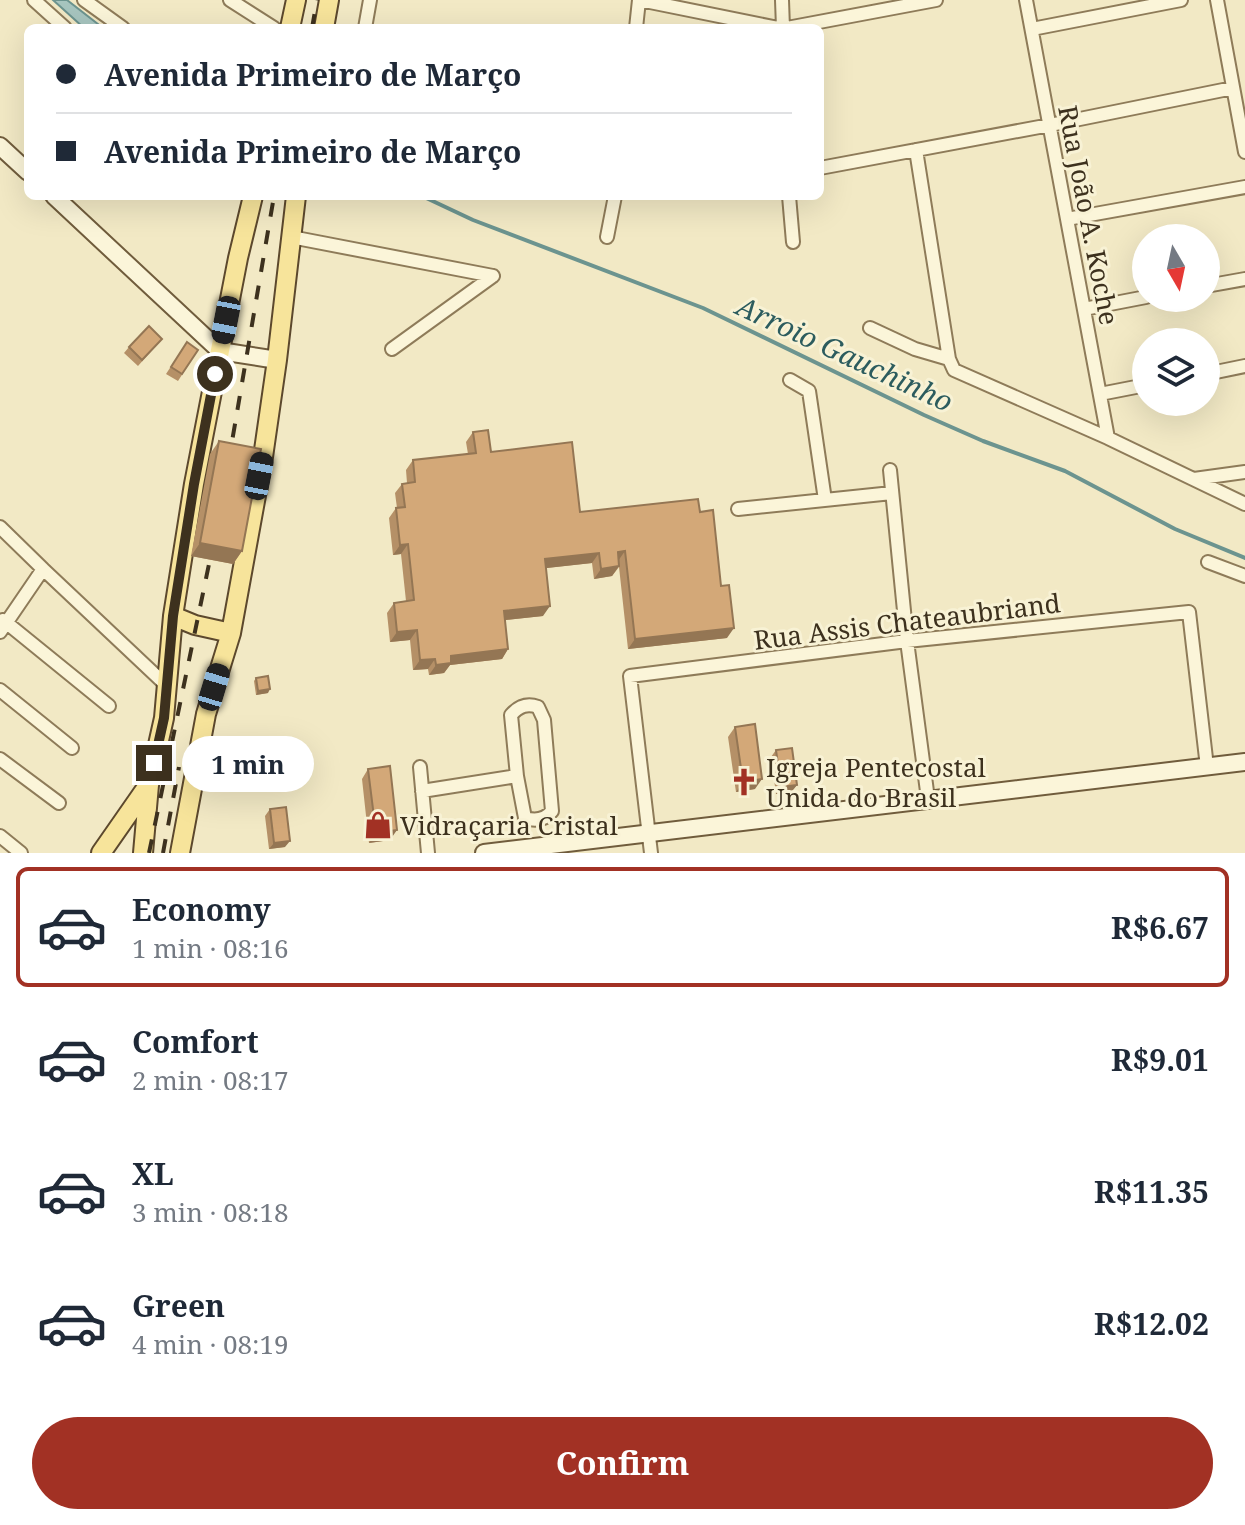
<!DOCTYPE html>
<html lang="en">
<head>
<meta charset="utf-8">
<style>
  body { margin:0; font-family:"Noto Serif",serif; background:#f6f6f7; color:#1f2937; height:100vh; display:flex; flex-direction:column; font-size:30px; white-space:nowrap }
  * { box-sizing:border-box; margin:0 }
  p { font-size:26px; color:#747a83 }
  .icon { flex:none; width:44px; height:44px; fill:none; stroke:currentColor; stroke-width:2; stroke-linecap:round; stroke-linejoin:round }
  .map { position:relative; height:853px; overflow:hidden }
  .side { display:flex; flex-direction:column; background:#fff; flex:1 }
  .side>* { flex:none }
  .hud { position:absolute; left:24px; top:24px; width:800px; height:176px; border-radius:12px; box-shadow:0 8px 32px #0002; display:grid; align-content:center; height:176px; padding:0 32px; background:#fff }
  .needle { width:52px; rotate:171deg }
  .buttons { position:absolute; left:1132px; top:224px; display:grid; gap:16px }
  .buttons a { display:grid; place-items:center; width:88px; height:88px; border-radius:50%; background:#fff; box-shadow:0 8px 32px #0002; font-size:40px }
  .end { position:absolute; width:36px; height:36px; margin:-18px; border:10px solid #3d311e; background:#fff; box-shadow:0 0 0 4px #fff }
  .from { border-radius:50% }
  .bubble { position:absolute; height:56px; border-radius:28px; background:#fff; box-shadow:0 8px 32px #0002; font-size:26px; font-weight:700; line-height:56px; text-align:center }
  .car { position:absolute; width:24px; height:48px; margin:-24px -12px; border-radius:10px; box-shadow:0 0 6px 2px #0007; background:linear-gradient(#222 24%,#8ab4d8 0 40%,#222 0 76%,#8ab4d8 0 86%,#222 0) }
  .hud b { display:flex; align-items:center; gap:28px; height:76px; font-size:30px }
  .hud b+b { border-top:2px solid #e0e1e3 }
  .hud i { width:20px; height:20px; background:#1f2937 }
  ul { padding:14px 0 0; list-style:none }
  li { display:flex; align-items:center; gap:24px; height:120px; margin:0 16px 12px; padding:0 16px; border:4px solid transparent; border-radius:12px }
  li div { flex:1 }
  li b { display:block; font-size:30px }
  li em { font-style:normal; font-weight:700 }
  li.active { border-color:#a23124 }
  li>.icon { width:72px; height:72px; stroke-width:1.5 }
  .cta { display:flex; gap:16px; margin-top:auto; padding:16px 32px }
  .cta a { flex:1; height:92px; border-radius:48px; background:#a23124; color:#fff; font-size:32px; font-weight:700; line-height:92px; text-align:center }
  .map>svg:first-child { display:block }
  .water { fill:#a7c5bf; stroke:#6c948f; stroke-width:2 }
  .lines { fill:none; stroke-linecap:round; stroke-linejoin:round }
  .stream { stroke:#6c948f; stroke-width:4 }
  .street-casing { stroke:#8e7b59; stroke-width:16 }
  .secondary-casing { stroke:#705c3c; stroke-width:20 }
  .primary-casing { stroke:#5c482d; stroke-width:22 }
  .street { stroke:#fbf5d9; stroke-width:12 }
  .secondary { stroke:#fbf5d9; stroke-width:16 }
  .primary { stroke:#f7e49b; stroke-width:18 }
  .rail { stroke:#3d311e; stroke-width:4; stroke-dasharray:14 14; stroke-linecap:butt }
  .wall { fill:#b59067 }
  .shaded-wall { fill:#947654 }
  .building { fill:#d3a878; stroke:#947654; stroke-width:2 }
  .route { stroke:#3d311e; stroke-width:10 }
  .labels { text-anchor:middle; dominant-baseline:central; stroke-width:6; stroke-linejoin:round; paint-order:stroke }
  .street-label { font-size:26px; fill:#3d311e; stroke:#f8f2d5 }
  .poi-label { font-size:26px; fill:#3d311e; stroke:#f8f2d5; text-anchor:start }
  .water-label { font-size:28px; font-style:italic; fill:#2c5c5e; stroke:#f8f2d5 }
</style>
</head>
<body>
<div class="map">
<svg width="1245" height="853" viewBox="0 0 1245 853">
  <rect width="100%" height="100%" fill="#f2e9c5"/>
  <path class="water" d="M53,0H67L103,28H84Z"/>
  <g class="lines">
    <path class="stream" d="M422,196L473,220L703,308L924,415L983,441L1065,471L1175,529L1245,558"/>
    <defs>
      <path id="street" d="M34,0L65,28
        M84,0L123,28
        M230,0L274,28
        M640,0L778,28
        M782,0L783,28
        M1026,0L1108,438
        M1217,0L1245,152
        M365,28L370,0
        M636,28L639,0
        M787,28L936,0
        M1032,29L1181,0
        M916,150L949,359L954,370L1108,438L1245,504
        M820,168L1050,125L1233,88
        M789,196L793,242
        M1067,219L1245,187
        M291,237L493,276
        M607,237L615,196
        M1206,286L1245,279
        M1084,309L1146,297
        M870,328L915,349L949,359
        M392,349L493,276
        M1206,374L1245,366
        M790,380L809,391L825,500
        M1100,394L1146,385
        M890,470L907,641L928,799
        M1194,479L1245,472
        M738,509L892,493
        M0,527L43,569
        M1208,562L1245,576
        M3,620L109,706
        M0,632L43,569L166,685
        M0,690L72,748
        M0,759L59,803
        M420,767L428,853
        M422,791L517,776L511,715C519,706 527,703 538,707L544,720L552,811C545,820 535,821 525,818L517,776
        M0,836L21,853
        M651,853L630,676L907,641L1189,612L1207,767"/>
      <path id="secondary" d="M0,146L28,172
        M54,196L220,351L277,360
        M484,853L1245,762"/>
      <path id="primary" d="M290,28L296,0
        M324,28L329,0
        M173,616L195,625L231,633
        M101,853L147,787
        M143,853L149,785L164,718L173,616L194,484L238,258L253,196
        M180,853L206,714L231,633L263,457L277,360L296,196"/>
    </defs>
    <use href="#street" class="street-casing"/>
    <use href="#secondary" class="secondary-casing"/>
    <use href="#primary" class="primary-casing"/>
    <use href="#street" class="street"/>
    <use href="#secondary" class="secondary"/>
    <use href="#primary" class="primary"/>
    <path class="rail" d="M312,28L317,0
      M228,465L274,196
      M149,853L214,540
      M163,853L179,767"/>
  </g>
  <path class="wall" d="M162,339L138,366L124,353L129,347Z
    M187,342L198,350L178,381L166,374Z
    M473,432L491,452L580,512H700L727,638L628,649L619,567L612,576L594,579L592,563L546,568L543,616L505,620L508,649L502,659L450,665L444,673L429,675L428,669L413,670L410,640L390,642L387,613L394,603L406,601L401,554L393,555L389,518L396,508H397L395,493L402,484L407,483L406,470L413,460L468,454L466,442Z
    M219,441L242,551L233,564L191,556L210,454Z
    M256,678L268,693L256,695L254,681Z
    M735,727L755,789L736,792L728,737Z
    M776,750L797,785L792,791L776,794L771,757Z
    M368,769L390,840L369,843L362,779Z
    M270,809L285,847L269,849L265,816Z"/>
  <path class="shaded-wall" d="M200,543L242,551L233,564L191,556Z
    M408,544L401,554L393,555L400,545Z
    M625,551L618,561V552Z
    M599,553L592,563L538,569L545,559Z
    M619,566L612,576L594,579L601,569Z
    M550,606L543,616L497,621L504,611Z
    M734,628L727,638L628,649L635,639Z
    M417,630L410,640L390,642L397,632Z
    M508,649L502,659L450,665L444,673L429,675L436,665L451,656Z
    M435,659L428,669L413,670L420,660Z
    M270,689L268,693L256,695L258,691Z
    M762,779L755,789L736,792L743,782Z
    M797,785L792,791L776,794L781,787Z
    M397,830L390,840L369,843L376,833Z
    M290,841L285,847L269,849L274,843Z"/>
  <path class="building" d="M149,326L162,339L142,360L129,347Z
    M187,342L198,350L182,374L171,367Z
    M488,430L491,452L572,442L580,512L698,499L700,512L713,510L721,586L729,585L734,628L635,639L625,551L618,552L619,566L601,569L599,553L545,559L550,606L504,611L508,649L451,656V663L436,665L435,659L420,660L417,630L397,632L394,603L414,600L408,544L400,545L396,508L405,507L402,484L415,482L413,460L476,453L473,432Z
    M219,441L261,449L242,551L200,543Z
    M268,676L270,689L258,691L256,678Z
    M755,724L762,779L743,782L735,727Z
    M792,748L797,785L781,787L776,750Z
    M390,766L397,830L376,833L368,769Z
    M286,807L290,841L274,843L270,809Z"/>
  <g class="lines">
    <path class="route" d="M154,763L164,718L173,616L194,484L215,374"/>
  </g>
  <defs>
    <symbol id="church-bare" viewBox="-9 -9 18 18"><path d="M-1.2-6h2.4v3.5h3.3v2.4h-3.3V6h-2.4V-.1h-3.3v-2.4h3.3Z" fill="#a23124" stroke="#f8f2d5" stroke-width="2.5" paint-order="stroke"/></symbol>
    <symbol id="shop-bare" viewBox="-9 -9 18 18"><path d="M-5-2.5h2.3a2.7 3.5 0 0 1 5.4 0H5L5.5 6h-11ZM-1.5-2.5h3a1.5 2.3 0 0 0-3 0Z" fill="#a23124" stroke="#f8f2d5" stroke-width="2.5" paint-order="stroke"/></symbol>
  </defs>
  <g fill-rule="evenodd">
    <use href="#church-bare" x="724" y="762" width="40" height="40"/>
    <use href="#shop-bare" x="358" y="805" width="40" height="40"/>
  </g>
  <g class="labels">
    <g class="street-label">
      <text transform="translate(1089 215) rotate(79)">Rua João A. Koche</text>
      <text transform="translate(907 621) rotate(-7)">Rua Assis Chateaubriand</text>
    </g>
    <g class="poi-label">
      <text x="766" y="767">Igreja Pentecostal<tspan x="766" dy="30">Unida do Brasil</tspan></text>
      <text x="400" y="825">Vidraçaria Cristal</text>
    </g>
    <g class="water-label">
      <text transform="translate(845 353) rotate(25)">Arroio Gauchinho</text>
    </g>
  </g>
</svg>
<div class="buttons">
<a><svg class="needle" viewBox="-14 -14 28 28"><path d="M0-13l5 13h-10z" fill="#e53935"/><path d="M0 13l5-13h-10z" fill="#747a83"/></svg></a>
<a><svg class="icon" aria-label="layers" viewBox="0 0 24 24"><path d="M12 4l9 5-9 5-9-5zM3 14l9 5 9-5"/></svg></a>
</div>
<i class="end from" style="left:215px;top:374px"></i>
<i class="end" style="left:154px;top:763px"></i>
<div class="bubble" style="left:182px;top:736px;width:132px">1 min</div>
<i class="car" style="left:226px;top:320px;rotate:191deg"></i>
<i class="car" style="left:259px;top:476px;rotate:11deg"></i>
<i class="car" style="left:214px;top:687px;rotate:17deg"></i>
<div class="hud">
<b><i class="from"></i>Avenida Primeiro de Março</b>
<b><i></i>Avenida Primeiro de Março</b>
</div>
</div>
<section class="side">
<ul>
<li class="active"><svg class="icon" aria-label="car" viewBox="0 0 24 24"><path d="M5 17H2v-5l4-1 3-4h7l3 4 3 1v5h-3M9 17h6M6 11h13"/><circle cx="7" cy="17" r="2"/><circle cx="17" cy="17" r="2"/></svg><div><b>Economy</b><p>1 min · 08:16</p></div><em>R$6.67</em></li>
<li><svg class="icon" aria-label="car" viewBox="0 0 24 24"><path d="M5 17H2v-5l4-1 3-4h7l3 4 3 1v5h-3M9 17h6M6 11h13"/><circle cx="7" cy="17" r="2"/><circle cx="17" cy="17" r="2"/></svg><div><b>Comfort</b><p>2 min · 08:17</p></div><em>R$9.01</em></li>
<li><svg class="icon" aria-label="car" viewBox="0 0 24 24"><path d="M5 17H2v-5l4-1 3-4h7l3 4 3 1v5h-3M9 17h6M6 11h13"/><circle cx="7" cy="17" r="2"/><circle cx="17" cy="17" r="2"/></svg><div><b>XL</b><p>3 min · 08:18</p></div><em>R$11.35</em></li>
<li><svg class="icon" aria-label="car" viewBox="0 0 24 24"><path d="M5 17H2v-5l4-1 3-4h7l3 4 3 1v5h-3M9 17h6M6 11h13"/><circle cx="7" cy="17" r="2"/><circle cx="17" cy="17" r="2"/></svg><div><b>Green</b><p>4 min · 08:19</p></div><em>R$12.02</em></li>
</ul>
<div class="cta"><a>Confirm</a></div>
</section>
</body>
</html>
